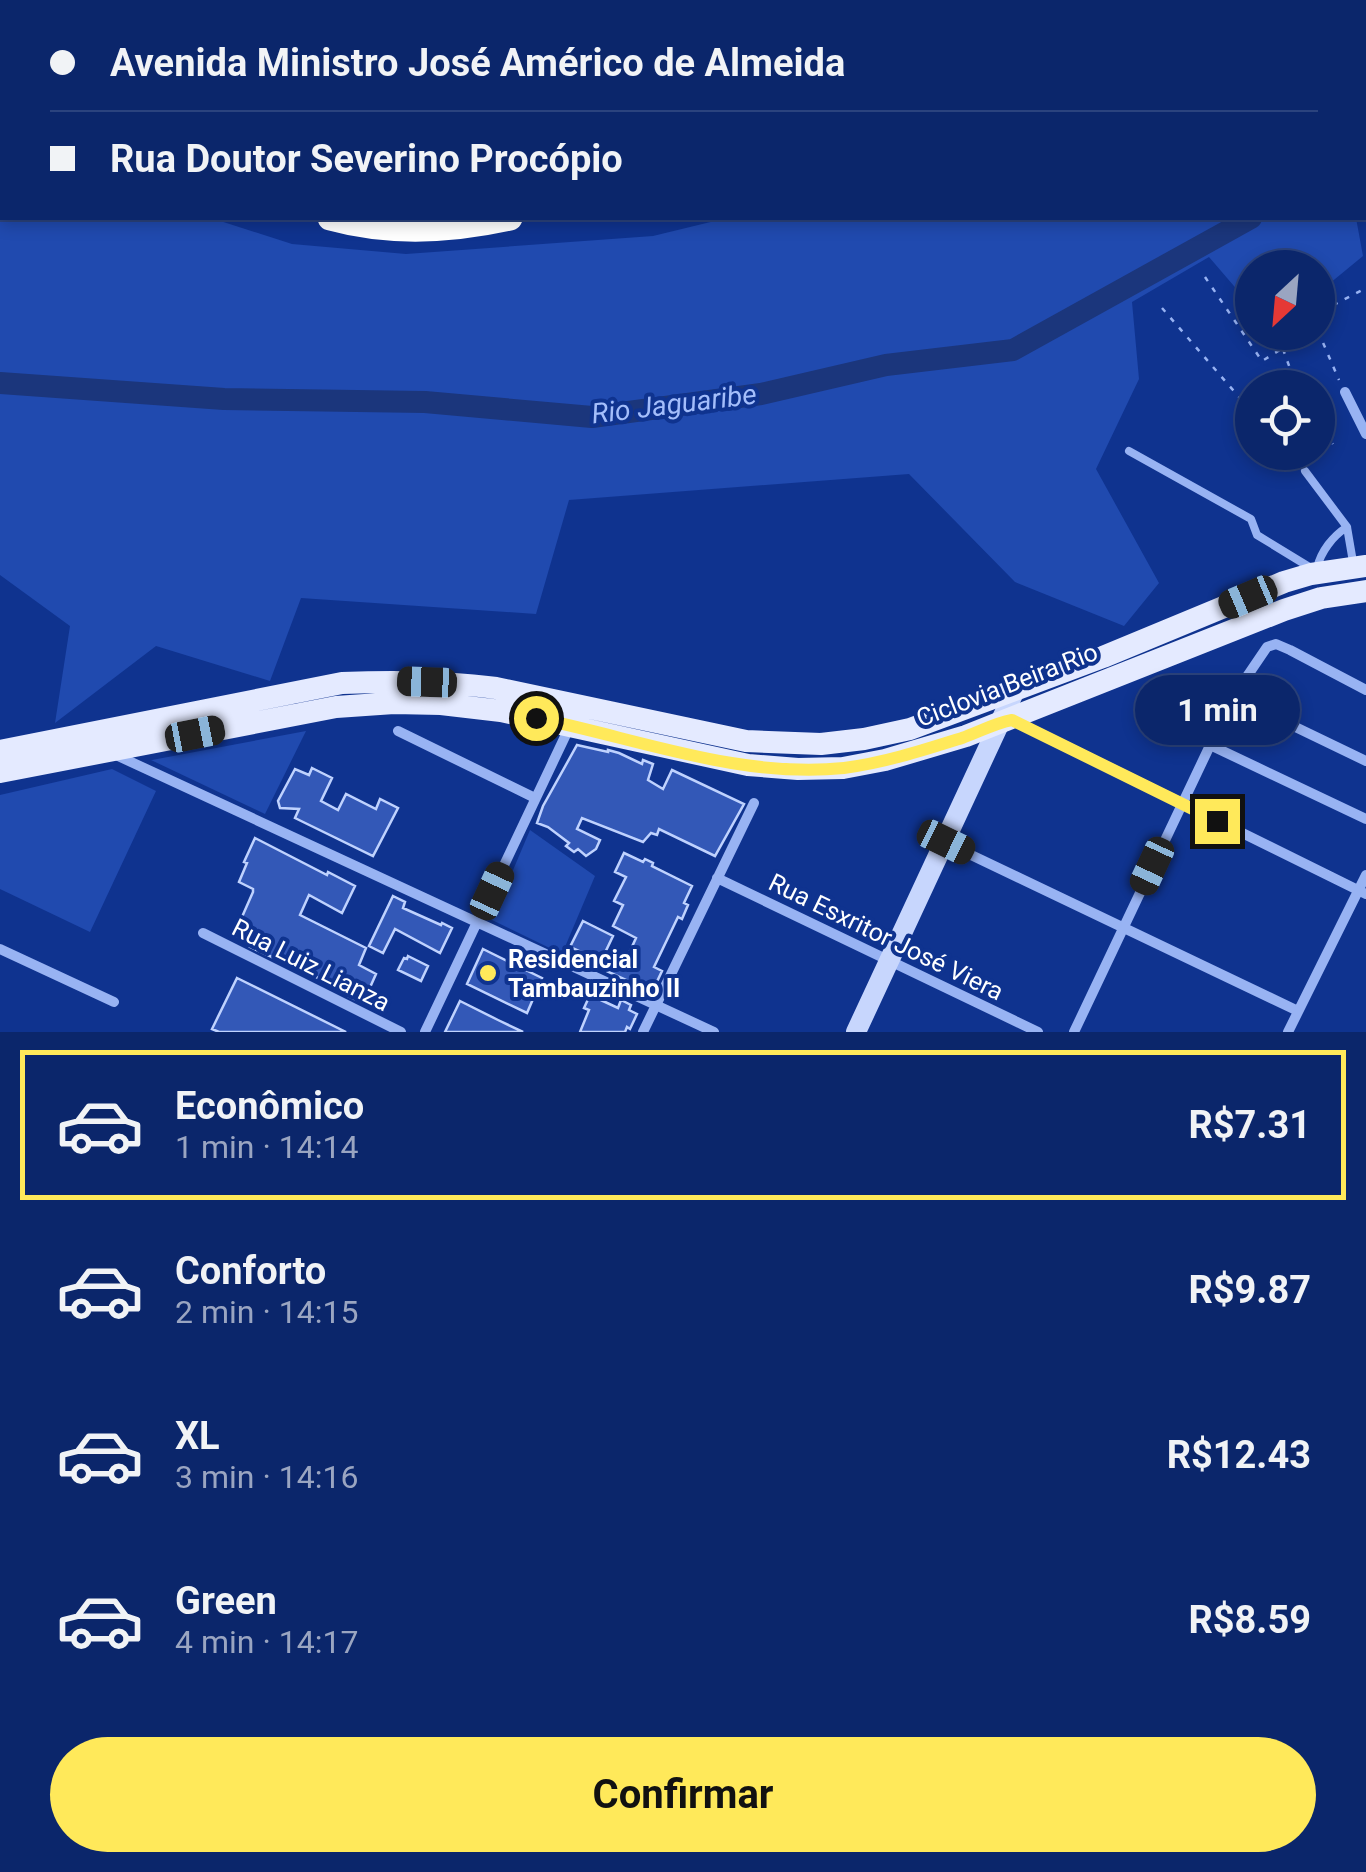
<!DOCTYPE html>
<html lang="pt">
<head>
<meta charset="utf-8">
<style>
  body { margin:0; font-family:Roboto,sans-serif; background:#142e71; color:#f1f3f6; height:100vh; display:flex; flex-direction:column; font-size:38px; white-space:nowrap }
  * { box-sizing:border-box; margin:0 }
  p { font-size:32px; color:#9aa5c1 }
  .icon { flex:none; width:55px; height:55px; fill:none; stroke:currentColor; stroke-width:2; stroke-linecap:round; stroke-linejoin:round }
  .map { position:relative; height:1032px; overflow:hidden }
  .details { display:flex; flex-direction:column; background:#0b266b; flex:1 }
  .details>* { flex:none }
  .banner { position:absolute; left:0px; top:0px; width:1368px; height:220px; box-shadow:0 5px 15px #0003,0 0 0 2px #2b437e; display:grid; align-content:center; height:220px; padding:0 50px; background:#0b266b }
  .needle { width:65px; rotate:206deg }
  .fabs { position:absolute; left:1235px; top:250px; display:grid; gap:20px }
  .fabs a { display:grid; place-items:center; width:100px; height:100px; border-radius:50%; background:#0b266b; box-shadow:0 5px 15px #0003,0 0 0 2px #2b437e; font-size:50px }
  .end { position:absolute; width:45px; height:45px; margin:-22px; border:12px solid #ffe95a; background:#111; box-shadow:0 0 0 5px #111 }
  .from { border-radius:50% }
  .bubble { position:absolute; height:70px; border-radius:35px; background:#0b266b; box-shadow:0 5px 15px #0003,0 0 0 2px #2b437e; font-size:32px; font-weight:700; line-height:70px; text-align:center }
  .car { position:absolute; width:30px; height:60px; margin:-30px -15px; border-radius:12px; box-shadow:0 0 8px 2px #0007; background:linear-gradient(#222 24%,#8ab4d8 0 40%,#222 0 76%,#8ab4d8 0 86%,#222 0) }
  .banner b { display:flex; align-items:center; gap:35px; height:95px; font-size:38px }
  .banner b+b { border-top:2px solid #2b437e }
  .banner i { width:25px; height:25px; background:#f1f3f6 }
  ul { padding:18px 0 0; list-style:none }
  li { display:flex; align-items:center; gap:30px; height:150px; margin:0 20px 15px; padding:0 30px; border:5px solid transparent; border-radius:0px }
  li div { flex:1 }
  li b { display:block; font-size:38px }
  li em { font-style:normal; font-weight:700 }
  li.current { border-color:#ffe95a }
  li>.icon { width:90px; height:90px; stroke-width:1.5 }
  .button { display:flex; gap:20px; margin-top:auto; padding:20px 50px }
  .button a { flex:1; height:115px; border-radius:60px; background:#ffe95a; color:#111; font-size:40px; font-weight:700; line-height:115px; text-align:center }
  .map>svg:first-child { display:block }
  .green { fill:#204aaf }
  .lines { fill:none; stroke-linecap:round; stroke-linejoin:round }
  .river { stroke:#1b367c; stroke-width:22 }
  .building { fill:#3358b7; stroke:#bfd2fe; stroke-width:2.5 }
  .path { stroke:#98b3f3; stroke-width:2.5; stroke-dasharray:5 8; stroke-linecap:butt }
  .lane { stroke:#98b3f3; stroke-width:8 }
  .street { stroke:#98b3f3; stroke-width:10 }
  .secondary { stroke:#c7d6fd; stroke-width:20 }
  .primary { stroke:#e4eaff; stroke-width:22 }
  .highway { stroke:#fff; stroke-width:25 }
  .route { stroke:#ffe95a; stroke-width:12 }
  .poi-dot { fill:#ffe95a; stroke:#0f338f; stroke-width:4 }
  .labels { text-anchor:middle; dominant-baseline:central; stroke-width:8; stroke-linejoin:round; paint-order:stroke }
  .street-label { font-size:25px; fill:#fff; stroke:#0f338f }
  .poi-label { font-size:25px; font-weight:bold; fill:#fff; stroke:#0f338f; text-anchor:start }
  .water-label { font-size:28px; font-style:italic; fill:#a4befb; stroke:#0f338f }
</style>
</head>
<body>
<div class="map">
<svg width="1366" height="1032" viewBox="0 0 1366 1032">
  <rect width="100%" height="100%" fill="#0f338f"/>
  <path class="green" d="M0,155H2V218H211L292,244L406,254L653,236L727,218H1356L1363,256L1318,293V268H1252V307L1209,257L1132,302L1139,379L1096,469L1159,583L1124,626L1015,582L909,474L569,500L536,614L301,598L270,681L156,646L55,723L70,626L0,575Z
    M306,731L265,814L151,760H152Z
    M112,769L156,791L90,932L0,889V795Z
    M530,830L595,876L562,954L492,920Z"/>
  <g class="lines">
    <path class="river" d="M1365,169L1366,168
      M0,383L224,399L425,402L592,417L761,394L886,365L1013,350L1251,218"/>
  </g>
  <path class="building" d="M577,745L608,752V750L619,753L642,764L643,760L653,764L648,780L663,789L672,770L744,804L715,856L659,829L657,835L651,833L643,842L582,818L577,829L600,840L596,849L586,856L578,849L574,852L566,846L569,843L548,827L537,823L543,806Z
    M312,768L332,778L321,801L338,810L346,794L376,809L380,799L398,808L373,856L295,818L299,809L280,808L278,801L295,769L309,775Z
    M255,838L327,875L328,872L355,886L342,913L309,895L300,915L366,948L359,965L376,974L363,1003L348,996L349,992L250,947L252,943L234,935L253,892V889L239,882L247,863L244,862Z
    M624,853L643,862L645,859L653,863L652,866L692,886L684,903L688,905L682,919L678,917L654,967L662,971L652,992L602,969L608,956L624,964L636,938L613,926L623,905L614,901L626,877L615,872Z
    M393,896L405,902L403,908L441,925L442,923L452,928L440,953L395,929L383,953L369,946Z
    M583,921L613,936L601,961L570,947Z
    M483,949L542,978L527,1013L467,984Z
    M408,956L428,966L421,981L398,970L404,958L407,959Z
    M237,978L346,1032H219L212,1029Z
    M590,995L618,1008L621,1000L631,1005L629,1010L637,1014L630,1029L627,1027L625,1032H580L589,1010L584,1008Z
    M460,1001L498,1020L523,1032H445Z"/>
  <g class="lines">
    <path class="path" d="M1365,48L1366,47
      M1365,116L1366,115
      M1365,123L1366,126
      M1205,277L1262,361L1309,332
      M1162,308L1252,412
      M1318,323L1320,312L1366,288
      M1318,331L1339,380
      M1283,349L1297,388
      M1318,422L1333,444
      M1288,452L1297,463"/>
    <path class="lane" d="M1129,451L1251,519L1257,535L1311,568
      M1305,471L1347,527L1353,562
      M1317,568C1321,551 1333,536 1347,527"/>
    <path class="street" d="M12,0L16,2
      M368,0L373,2
      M537,0L568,2
      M824,0L826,2
      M944,0L946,2
      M139,2L141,0
      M349,2L350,0
      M442,2V0
      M683,2L705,0
      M1345,392L1366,434
      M1233,697L1366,761
      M1013,720L1366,894
      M398,731L535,798
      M1210,745L1366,819
      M116,755L714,1032
      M946,843L1298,1011
      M717,878L1038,1032
      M203,933L401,1032
      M0,949L114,1002
      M425,1032L570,726
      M643,1032L754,803
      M1074,1032L1233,697L1267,647L1276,644L1290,650L1366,690
      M1288,1032L1366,875"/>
    <path class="secondary" d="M856,1032L1016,688"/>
    <path class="primary" d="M0,751L342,683C394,681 444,681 496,688L746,741L821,744L864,739L910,729L1103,657L1284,582L1311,574L1366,566
      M0,772L336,707L394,703L441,704L501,711L748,765L798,769L843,768L885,760L966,736L1284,610L1321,598L1366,591"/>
    <path class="highway" d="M1271,2L1278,0
      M1314,2L1320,0
      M0,104L2,105
      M330,218C388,234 452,231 510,218"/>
  </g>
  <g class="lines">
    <path class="route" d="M536,718C636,738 740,779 844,768C884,763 924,750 962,738C979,732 995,723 1012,720L1217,821"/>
  </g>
  <circle class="poi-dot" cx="488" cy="973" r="10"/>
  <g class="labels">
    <g class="street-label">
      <text transform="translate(1007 685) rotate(-21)">Ciclovia Beira Rio</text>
      <text transform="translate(886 937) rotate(26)">Rua Esxritor José Viera</text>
      <text transform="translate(311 965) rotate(27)">Rua Luiz Lianza</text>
    </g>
    <g class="poi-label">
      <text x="508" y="959">Residencial<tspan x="508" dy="29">Tambauzinho II</tspan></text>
    </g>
    <g class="water-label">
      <text transform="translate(674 404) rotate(-7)">Rio Jaguaribe</text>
    </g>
  </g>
</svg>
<div class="fabs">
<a><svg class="needle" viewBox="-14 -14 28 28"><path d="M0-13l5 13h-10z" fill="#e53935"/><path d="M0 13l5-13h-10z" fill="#9aa5c1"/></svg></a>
<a><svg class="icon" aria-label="locate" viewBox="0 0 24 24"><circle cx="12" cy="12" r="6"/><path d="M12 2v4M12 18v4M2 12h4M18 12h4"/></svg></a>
</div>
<i class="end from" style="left:536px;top:718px"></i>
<i class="end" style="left:1217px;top:821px"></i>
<div class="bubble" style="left:1135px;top:675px;width:165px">1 min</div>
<i class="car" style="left:1248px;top:597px;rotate:247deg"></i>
<i class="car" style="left:427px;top:682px;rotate:272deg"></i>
<i class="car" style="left:195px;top:734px;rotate:79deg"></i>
<i class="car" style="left:946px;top:842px;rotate:116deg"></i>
<i class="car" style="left:1152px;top:866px;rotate:205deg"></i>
<i class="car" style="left:492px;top:891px;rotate:25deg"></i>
<div class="banner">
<b><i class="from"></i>Avenida Ministro José Américo de Almeida</b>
<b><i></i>Rua Doutor Severino Procópio</b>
</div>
</div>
<section class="details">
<ul>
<li class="current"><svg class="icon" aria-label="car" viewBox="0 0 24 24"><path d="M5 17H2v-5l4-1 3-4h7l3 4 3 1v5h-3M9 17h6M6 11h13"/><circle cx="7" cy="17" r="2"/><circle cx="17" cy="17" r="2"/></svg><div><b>Econômico</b><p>1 min · 14:14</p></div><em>R$7.31</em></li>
<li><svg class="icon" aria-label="car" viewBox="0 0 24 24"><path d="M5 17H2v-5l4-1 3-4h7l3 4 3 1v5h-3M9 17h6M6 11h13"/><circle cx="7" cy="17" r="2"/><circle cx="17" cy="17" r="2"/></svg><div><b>Conforto</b><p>2 min · 14:15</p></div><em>R$9.87</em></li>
<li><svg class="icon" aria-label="car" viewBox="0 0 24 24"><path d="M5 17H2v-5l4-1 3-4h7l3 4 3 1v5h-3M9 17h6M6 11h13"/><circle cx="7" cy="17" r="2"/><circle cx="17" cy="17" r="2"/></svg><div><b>XL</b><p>3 min · 14:16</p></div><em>R$12.43</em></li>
<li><svg class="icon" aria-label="car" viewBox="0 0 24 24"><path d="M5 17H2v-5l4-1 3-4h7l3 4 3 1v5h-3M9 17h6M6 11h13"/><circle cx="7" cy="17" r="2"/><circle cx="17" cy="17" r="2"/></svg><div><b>Green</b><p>4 min · 14:17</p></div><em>R$8.59</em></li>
</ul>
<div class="button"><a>Confirmar</a></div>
</section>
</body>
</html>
